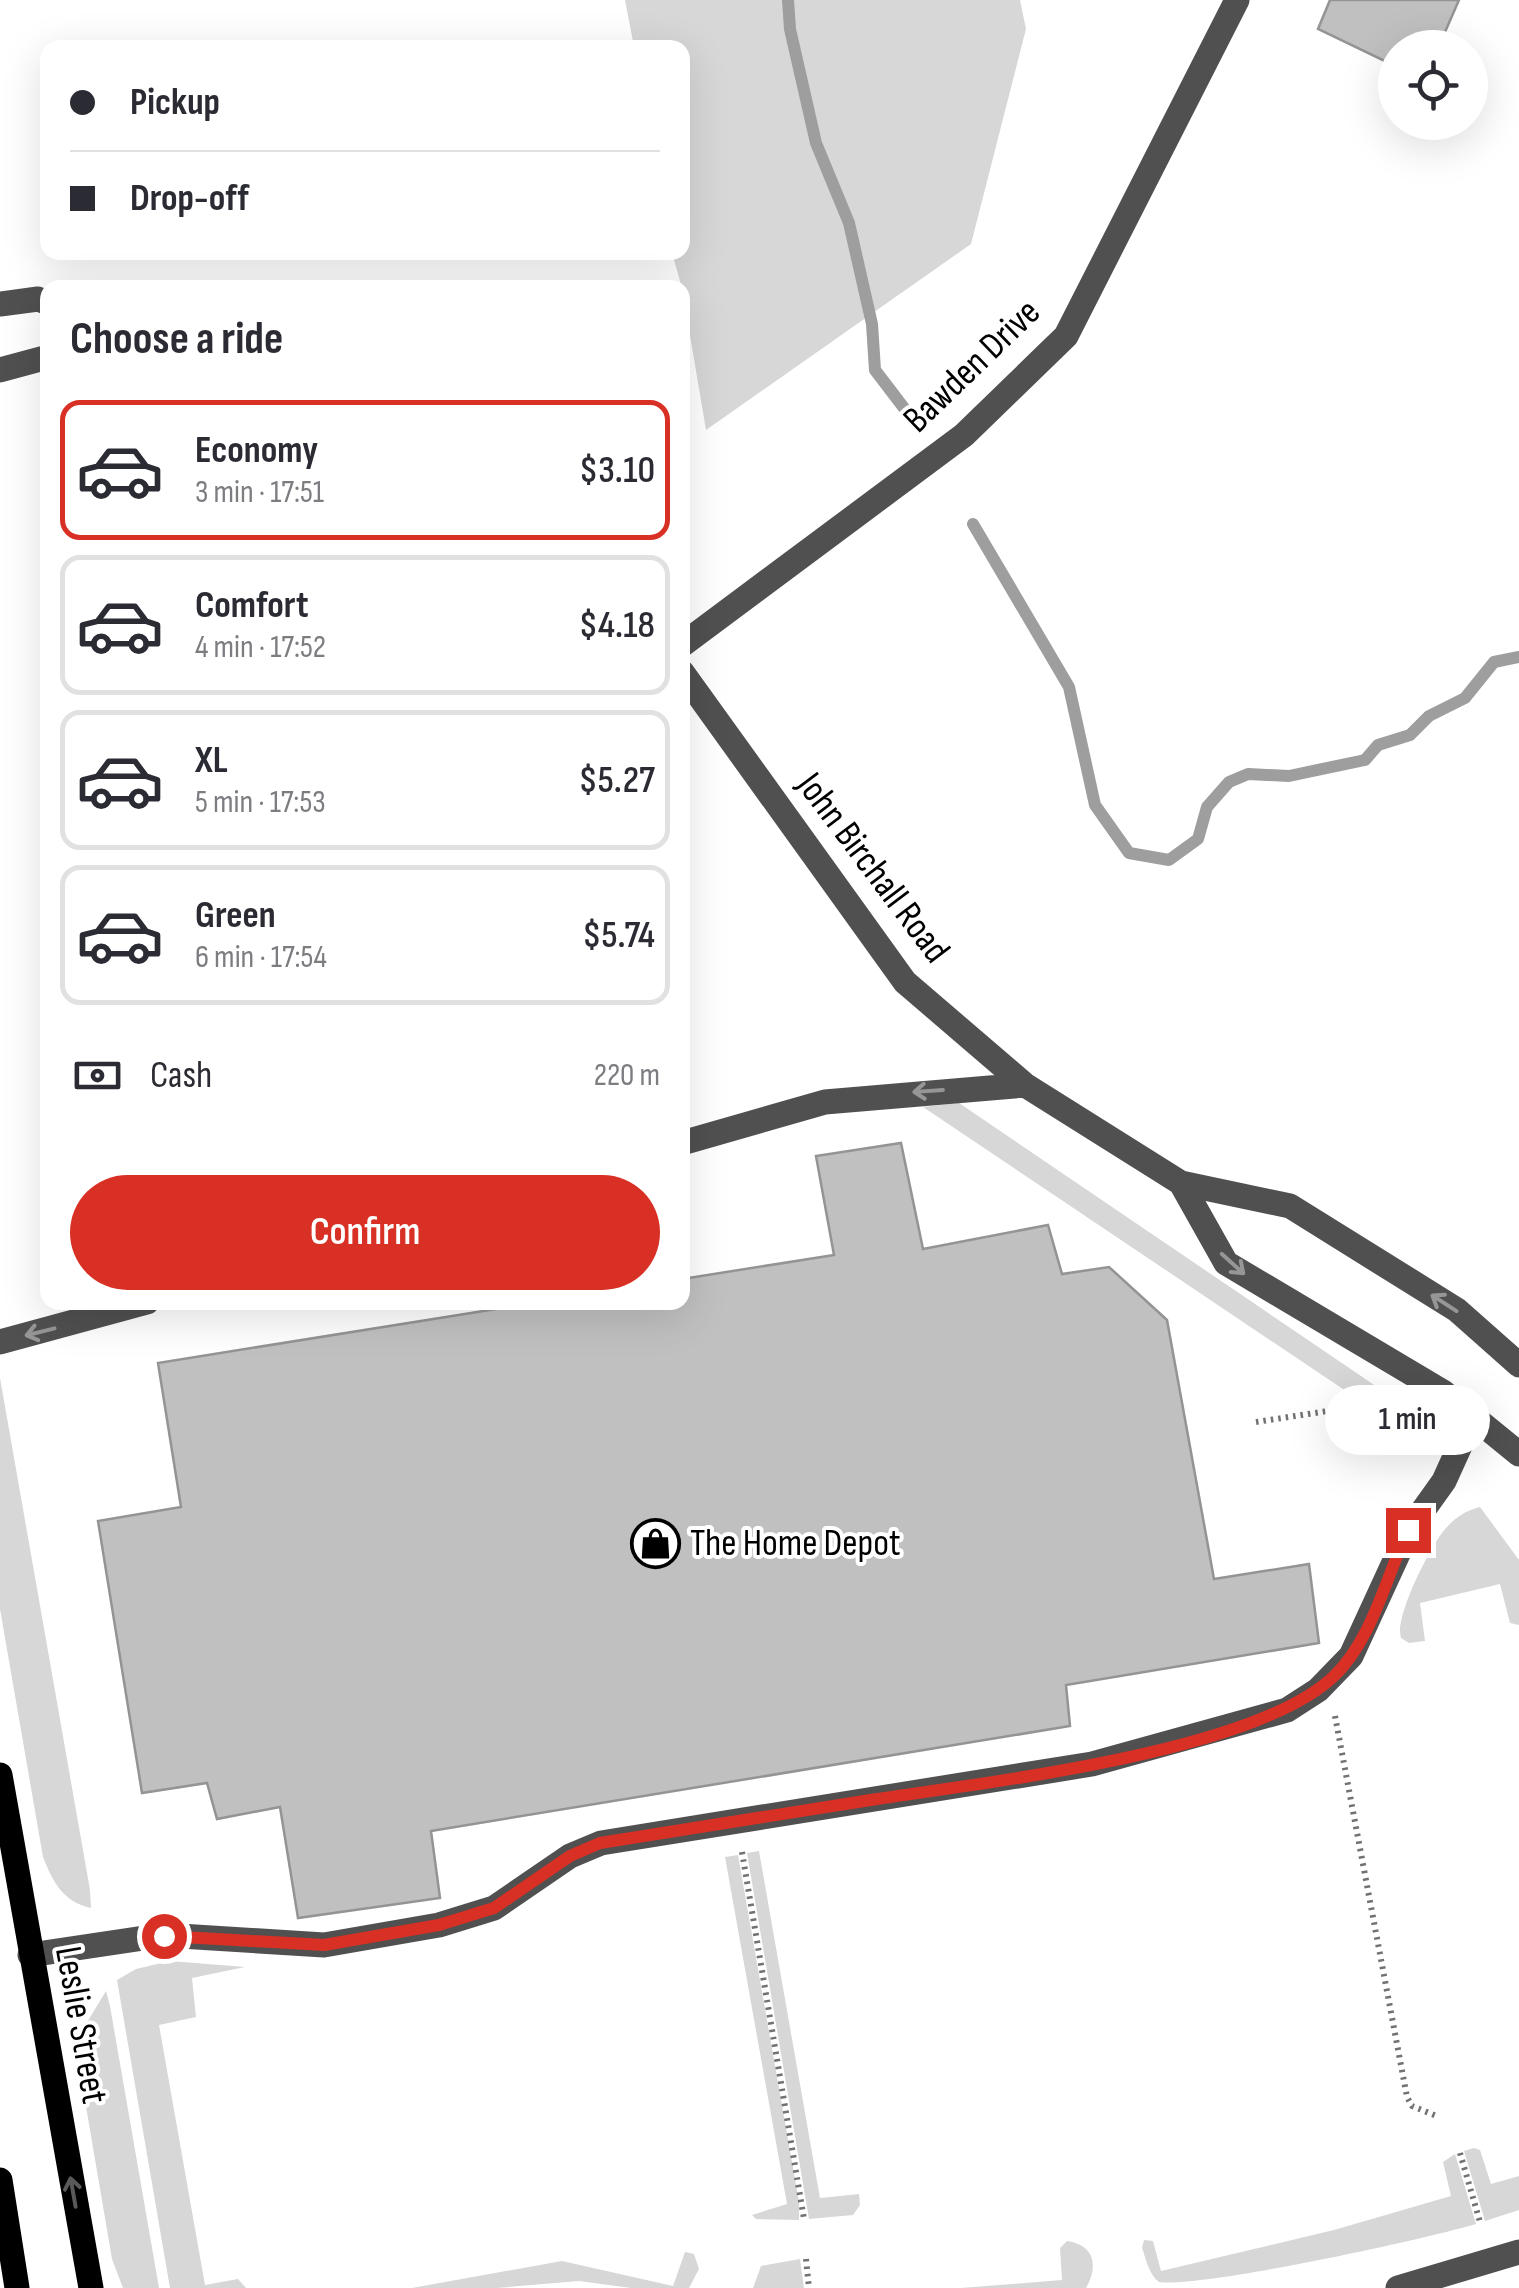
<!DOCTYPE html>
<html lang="en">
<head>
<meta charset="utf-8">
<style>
  body { margin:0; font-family:"Sofia Sans Condensed",sans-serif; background:#f7f7f7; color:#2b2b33; height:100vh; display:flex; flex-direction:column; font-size:38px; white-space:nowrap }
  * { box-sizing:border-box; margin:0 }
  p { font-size:32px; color:#7c7c81 }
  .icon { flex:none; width:55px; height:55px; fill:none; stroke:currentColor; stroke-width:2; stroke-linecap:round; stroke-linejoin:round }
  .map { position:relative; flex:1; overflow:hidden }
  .side { position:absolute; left:40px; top:280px; width:650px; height:1030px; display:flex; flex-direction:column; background:#fff; border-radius:20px; box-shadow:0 10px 40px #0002 }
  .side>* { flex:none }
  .hud { position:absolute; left:40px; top:40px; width:650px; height:220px; border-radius:20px; box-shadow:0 10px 40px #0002; display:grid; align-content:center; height:220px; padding:0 30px; background:#fff }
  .controls { position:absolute; left:1378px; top:30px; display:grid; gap:20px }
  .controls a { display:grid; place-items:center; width:110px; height:110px; border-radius:50%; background:#fff; box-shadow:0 10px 40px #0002; font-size:50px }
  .end { position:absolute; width:45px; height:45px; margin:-22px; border:12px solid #d93025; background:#fff; box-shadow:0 0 0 5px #fff }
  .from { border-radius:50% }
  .bubble { position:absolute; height:70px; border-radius:35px; background:#fff; box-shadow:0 10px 40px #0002; font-size:32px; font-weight:600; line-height:70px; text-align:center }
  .hud b { display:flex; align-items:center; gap:35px; height:95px; font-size:38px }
  .hud b+b { border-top:2px solid #e1e1e2 }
  .hud i { width:25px; height:25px; background:#2b2b33 }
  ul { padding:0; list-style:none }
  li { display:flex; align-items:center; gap:30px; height:140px; margin:0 20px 15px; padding:0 10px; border:5px solid #e1e1e2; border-radius:20px }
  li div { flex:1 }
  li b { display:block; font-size:38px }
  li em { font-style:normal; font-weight:600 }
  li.current { border-color:#d93025 }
  li>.icon { width:90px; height:90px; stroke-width:1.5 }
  h2 { padding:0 30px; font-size:45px; line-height:120px }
  .pay { display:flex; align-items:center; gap:25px; height:110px; padding:0 30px; font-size:38px }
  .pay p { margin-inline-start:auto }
  .cta { display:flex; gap:20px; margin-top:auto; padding:20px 30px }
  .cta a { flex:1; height:115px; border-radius:60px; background:#d93025; color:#fff; font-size:40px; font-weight:600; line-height:115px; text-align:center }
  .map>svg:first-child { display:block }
  .green { fill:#d7d7d7 }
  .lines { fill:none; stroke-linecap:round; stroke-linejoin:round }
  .stream { stroke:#9e9e9e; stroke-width:12 }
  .building { fill:#c0c0c0; stroke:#949494; stroke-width:2.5 }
  .path { stroke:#727272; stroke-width:6; stroke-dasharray:2.5 5; stroke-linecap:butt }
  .minor { stroke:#505050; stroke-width:25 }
  .major { stroke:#000; stroke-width:25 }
  .oneway { stroke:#969696 }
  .oneway2 { stroke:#595959 }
  .route { stroke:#d93025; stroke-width:12 }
  .labels { text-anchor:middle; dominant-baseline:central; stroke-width:8; stroke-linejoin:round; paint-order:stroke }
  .street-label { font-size:38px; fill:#000; stroke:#fff }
  .poi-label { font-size:38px; fill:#000; stroke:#fff; text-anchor:start }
</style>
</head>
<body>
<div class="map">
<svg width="1519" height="2288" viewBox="0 0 1519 2288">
  <rect width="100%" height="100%" fill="#fff"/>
  <path class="green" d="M625,0H1020L1026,29L971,244L706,430L682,288L672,253L682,252V48L634,47Z
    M959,1103L1389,1395L1404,1415L1389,1420L923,1107Z
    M0,1378L90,1890L91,1908C63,1902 53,1882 43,1857L0,1609Z
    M1480,1507L1519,1560V1625L1510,1623L1500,1584L1420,1603L1425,1641L1409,1643L1401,1638C1394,1618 1430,1546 1446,1528C1456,1517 1465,1511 1480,1507Z
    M759,1851L820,2198L859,2194L860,2205L853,2215L809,2219L747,1853Z
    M738,1855L799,2202V2220L756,2219L752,2215L787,2204L725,1857Z
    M170,1961L245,1967L192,1978L196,2017L159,2025L205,2285L238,2279L246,2288H170L117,1980L136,1969Z
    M106,1991L110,2006L159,2288H123L112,2259L75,2042Z
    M1474,2148L1480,2150L1491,2184L1519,2176V2210L1485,2221L1464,2151Z
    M1455,2154L1476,2224C1422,2240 1201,2288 1159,2282C1149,2275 1146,2259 1142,2248L1144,2240L1153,2241L1161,2271L1334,2230L1451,2196L1443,2162Z
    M1067,2241C1094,2245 1099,2265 1086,2288H961L1062,2280L1060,2248Z
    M685,2252L694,2254L699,2269L689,2288H631L579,2281L497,2288H412L562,2261L673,2286Z
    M800,2259L804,2288H753L761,2266Z"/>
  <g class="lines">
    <path class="stream" d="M788,0L790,29L816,143L849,223L872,324L875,370L904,408
      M973,524L1069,687L1095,805L1129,853L1169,860L1198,839L1207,807L1229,782L1248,774L1289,776L1365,760L1378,745L1410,735L1429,716L1465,698L1494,662L1519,657"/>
  </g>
  <path class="building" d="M1330,0H1459L1438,48H1395V66L1318,29Z
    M901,1143L923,1249L1048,1225L1062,1274L1109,1267L1167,1320L1214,1579L1309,1564L1319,1643L1066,1685L1070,1726L431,1831L440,1898L298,1918L280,1807L217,1819L207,1783L142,1793L98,1521L181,1507L158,1363L539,1302H682V1279L834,1255L816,1156Z"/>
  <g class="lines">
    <path class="path" d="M1256,1422L1367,1405
      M1335,1716L1407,2097L1412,2106L1439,2117
      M742,1852L804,2219
      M1460,2153L1480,2222
      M806,2259L809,2288"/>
    <path class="minor" d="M0,304L38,299L48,303
      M0,370L48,357
      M682,645L964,435L1066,336L1237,0
      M682,672L905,982L1025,1085L1181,1183L1290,1206L1457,1310L1519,1365
      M682,1143L825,1102L1025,1085
      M1181,1183L1226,1263L1443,1392L1519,1454
      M0,1342L147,1302
      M30,1955L164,1935L324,1945L439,1925L494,1908L570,1856L601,1843L1092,1764L1287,1710L1318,1690L1351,1656L1409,1530L1444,1481L1473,1417
      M1398,2288L1519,2252"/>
    <path class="major" d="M0,1775L91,2288
      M0,2180L17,2288"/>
  </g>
  <defs><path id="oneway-shaft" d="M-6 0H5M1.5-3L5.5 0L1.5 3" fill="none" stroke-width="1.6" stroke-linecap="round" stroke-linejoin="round" transform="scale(2.5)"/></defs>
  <g class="oneway">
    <use href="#oneway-shaft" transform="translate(928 1091) rotate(176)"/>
    <use href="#oneway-shaft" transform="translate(1233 1264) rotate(42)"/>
    <use href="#oneway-shaft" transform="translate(1444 1303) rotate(-147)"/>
    <use href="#oneway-shaft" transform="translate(40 1332) rotate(166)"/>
  </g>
  <use class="oneway2" href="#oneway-shaft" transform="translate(73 2192) rotate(-100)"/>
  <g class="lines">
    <path class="route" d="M164,1936L324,1945L439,1925L494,1908L570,1856L600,1843C693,1829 785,1814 877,1799C989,1782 1254,1752 1333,1677C1372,1641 1386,1577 1408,1530"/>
  </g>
  <defs>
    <symbol id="shop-ring" viewBox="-11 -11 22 22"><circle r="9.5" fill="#fff" stroke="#000" stroke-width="1.5"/><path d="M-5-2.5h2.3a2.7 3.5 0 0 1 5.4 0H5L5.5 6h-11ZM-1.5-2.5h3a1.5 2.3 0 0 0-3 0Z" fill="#000"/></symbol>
  </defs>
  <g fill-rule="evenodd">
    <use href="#shop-ring" x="628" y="1516" width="55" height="55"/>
  </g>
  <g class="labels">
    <g class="street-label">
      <text transform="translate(972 366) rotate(-44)">Bawden Drive</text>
      <text transform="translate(873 868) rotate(53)">John Birchall Road</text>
      <text transform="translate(81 2025) rotate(80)">Leslie Street</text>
    </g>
    <g class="poi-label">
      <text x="690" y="1543">The Home Depot</text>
    </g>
  </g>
</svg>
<div class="controls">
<a><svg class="icon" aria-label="locate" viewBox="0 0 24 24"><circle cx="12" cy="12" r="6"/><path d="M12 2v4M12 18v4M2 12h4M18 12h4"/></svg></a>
</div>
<i class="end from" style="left:164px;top:1936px"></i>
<i class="end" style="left:1408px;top:1530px"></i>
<div class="bubble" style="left:1325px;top:1385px;width:165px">1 min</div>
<div class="hud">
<b><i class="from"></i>Pickup</b>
<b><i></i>Drop-off</b>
</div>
<section class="side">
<h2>Choose a ride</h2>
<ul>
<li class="current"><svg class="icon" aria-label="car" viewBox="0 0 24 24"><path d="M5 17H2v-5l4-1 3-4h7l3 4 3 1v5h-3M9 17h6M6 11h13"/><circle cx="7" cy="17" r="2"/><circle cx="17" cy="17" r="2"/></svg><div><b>Economy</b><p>3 min · 17:51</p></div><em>$3.10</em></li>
<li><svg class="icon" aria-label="car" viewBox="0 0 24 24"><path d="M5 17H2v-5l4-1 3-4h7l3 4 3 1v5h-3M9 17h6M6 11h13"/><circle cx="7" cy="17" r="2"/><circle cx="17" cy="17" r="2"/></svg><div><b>Comfort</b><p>4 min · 17:52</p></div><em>$4.18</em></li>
<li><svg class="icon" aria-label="car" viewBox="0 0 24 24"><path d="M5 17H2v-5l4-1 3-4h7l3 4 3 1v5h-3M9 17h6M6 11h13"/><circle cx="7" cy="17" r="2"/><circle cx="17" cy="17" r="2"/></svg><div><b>XL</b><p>5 min · 17:53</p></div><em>$5.27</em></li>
<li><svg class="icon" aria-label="car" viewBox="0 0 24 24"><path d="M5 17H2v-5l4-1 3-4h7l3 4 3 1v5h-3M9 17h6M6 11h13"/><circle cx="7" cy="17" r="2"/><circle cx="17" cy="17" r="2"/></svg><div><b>Green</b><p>6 min · 17:54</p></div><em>$5.74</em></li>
</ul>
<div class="pay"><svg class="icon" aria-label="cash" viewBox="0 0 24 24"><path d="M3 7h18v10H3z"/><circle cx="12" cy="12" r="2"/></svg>Cash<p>220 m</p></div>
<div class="cta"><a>Confirm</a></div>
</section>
</div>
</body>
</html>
